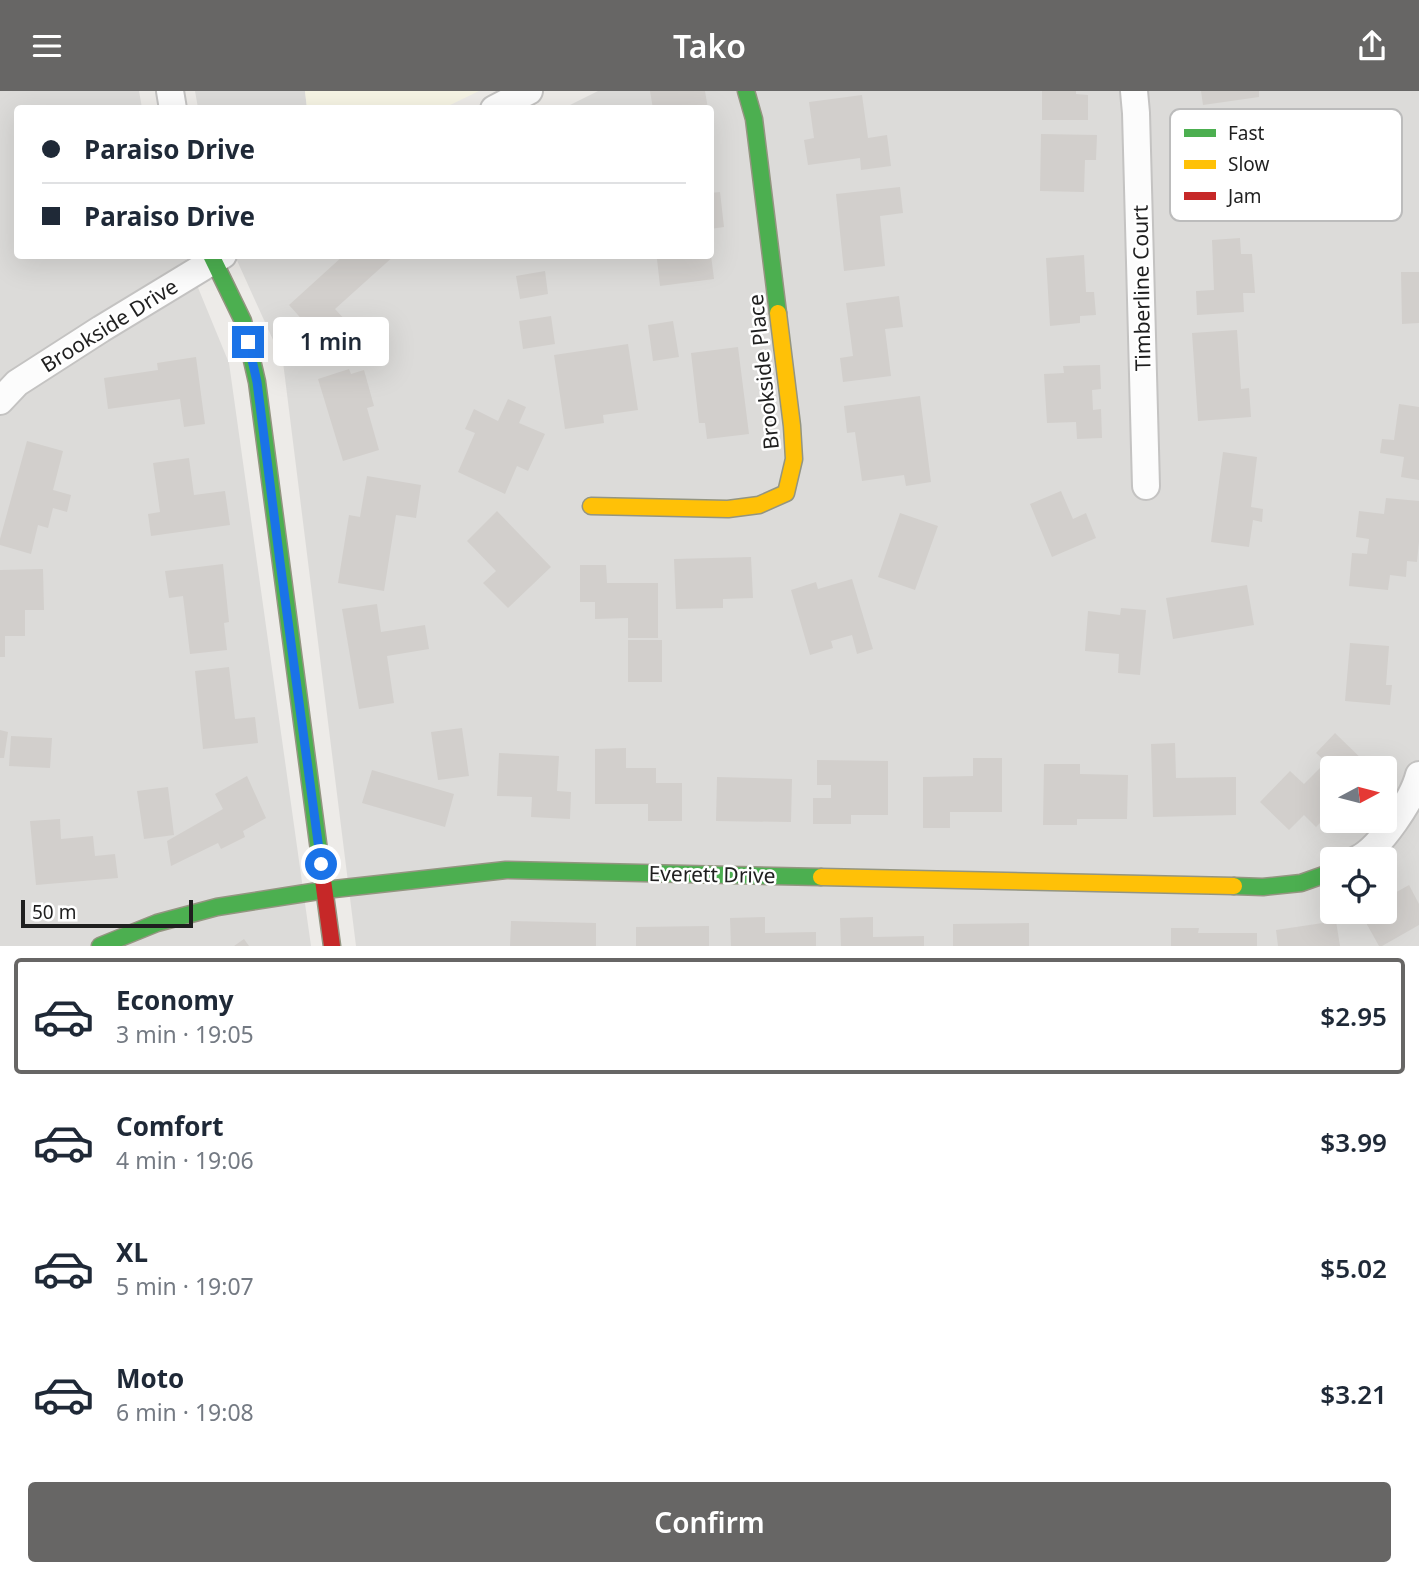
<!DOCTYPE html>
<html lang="en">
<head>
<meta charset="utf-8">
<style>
  body { margin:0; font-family:"Noto Sans",sans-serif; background:#f6f6f7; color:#1f2937; height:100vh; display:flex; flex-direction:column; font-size:26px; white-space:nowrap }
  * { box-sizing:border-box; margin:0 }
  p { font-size:23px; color:#747a83 }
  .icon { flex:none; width:38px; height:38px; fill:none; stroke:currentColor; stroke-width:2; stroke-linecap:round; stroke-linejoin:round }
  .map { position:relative; height:855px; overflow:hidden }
  .sheet { display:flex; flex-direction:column; background:#fff; flex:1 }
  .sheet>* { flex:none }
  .banner { position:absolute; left:14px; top:14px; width:700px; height:154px; border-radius:7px; box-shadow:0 7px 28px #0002; display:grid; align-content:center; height:154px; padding:0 28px; background:#fff }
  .needle { width:46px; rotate:83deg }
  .fabs { position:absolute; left:1320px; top:665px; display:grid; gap:14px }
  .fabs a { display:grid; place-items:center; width:77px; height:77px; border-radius:7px; background:#fff; box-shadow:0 7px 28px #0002; font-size:35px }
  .scale { position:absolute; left:21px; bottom:18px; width:172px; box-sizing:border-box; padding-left:7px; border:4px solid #1f1f1f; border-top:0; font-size:19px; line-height:24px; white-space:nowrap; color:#1f1f1f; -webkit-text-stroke:5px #fff; paint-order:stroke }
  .end { position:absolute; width:32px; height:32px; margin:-16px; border:9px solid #1a73e8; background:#fff; box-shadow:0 0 0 4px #fff }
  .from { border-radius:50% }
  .bubble { position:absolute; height:49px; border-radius:7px; background:#fff; box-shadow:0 7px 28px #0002; font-size:23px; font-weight:600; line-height:49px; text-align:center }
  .banner b { display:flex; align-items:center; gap:24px; height:66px; font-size:26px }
  .banner b+b { border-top:2px solid #e0e1e3 }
  .banner i { width:18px; height:18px; background:#1f2937 }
  ul { padding:12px 0 0; list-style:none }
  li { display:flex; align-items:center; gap:21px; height:116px; margin:0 14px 10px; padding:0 14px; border:4px solid transparent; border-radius:7px }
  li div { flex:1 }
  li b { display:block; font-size:26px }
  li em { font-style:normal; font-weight:600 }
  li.current { border-color:#676665 }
  li>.icon { width:63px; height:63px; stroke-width:1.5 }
  .action { display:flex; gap:14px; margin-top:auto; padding:14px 28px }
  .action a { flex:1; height:80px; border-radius:7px; background:#676665; color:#fff; font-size:28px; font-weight:600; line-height:80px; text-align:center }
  header { display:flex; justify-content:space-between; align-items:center; height:91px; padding:0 28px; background:#676665; color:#fff; font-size:32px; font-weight:600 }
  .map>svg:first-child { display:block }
  .residential { fill:#dcdbd9; fill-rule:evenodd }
  .education { fill:#f6f4e4 }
  .building { fill:#d2cfcc }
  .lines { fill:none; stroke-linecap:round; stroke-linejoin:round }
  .street-casing { stroke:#c4c3c2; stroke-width:30 }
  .fast-casing { stroke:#949581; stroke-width:19 }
  .slow-casing { stroke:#949581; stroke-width:19 }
  .jam-casing { stroke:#949581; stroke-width:19 }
  .street { stroke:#fcfcfc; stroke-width:26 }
  .fast { stroke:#4caf50; stroke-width:16 }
  .slow { stroke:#ffc107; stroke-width:16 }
  .jam { stroke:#c62828; stroke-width:16 }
  .route { stroke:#1a73e8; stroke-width:9 }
  .labels { text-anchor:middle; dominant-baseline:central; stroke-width:5; stroke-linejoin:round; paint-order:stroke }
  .street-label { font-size:21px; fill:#1f1f1f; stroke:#fff }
  .key { fill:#fff; stroke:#bcbcbc; stroke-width:2 }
  .key-label { font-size:19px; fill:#1f1f1f }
</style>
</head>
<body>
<header><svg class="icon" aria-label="menu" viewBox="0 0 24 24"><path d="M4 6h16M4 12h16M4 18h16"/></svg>Tako<svg class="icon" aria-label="share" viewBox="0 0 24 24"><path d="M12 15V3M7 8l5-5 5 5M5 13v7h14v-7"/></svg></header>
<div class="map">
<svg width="1419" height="855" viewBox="0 0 1419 855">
  <rect width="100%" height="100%" fill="#edebe8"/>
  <path class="residential" d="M0,0H139L142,17L18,18V164L185,165L229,272L311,855H0Z
    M195,0H305L307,17H198Z
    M598,0H1419V855H356L283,271L235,165L710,164V18L564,17ZM1332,677H1384V730H1332ZM1332,768H1384V821H1332Z"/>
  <path class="education" d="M305,0H479L444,17L307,18Z"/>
  <path class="building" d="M650,0H705L708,18H653Z
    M1042,0H1076V3L1088,4V29H1042Z
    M1201,0H1259V6L1203,14Z
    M862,4L868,47L887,44L891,75L861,79L860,67L808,74L804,49L814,47L809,11Z
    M1041,43L1097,44L1096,69H1085L1084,101L1040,100Z
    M900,96L903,122L880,125L885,175L844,180L836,103Z
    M720,101L724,136L710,138V102Z
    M1240,147L1241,163H1252L1255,202H1243L1244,221L1197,224L1196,200L1214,199L1212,149Z
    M344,164H395L335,218L347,231L324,253L289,214Z
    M673,164H711L714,188L660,195L657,168L674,166Z
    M1084,164L1086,201H1094L1096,224L1080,225V232L1050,235L1046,167Z
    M545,180L548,203L520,208L516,185Z
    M1401,181H1419V232L1402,233Z
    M899,205L903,236L885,238L891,285L843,291L840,267L853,265L846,212Z
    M551,225L555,253L523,258L519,230Z
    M673,230L679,266L653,270L648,234Z
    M1237,239L1241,298L1249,297L1251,326L1198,330L1192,242Z
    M628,253L638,319L603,324L604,332L565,338L554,264Z
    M738,256L749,343L707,348L705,332H699L691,262Z
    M196,266L205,333L184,336L180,308L108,318L104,287L158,279L157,272Z
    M1100,274L1101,298L1092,299L1093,319L1101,318L1102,347L1077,348L1076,331L1047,332L1044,283L1064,282L1063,275Z
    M349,278L351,283L364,279L374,315L367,317L379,359L343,370L318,288Z
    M920,305L931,391L906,395L904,384L862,390L855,341L847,342L844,315Z
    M508,308L526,316L519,332L545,343L528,380L517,375L505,403L458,381L475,342L465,338L474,318L498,330Z
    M1399,313L1419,316V389L1401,386L1404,366L1380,362L1382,348L1394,349Z
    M27,350L63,360L53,399L71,404L67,421L53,417L48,437L38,434L31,463L0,454V448Z
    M1223,361L1257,366L1251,416L1263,418L1262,431L1253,429L1249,456L1211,451Z
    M189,367L194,404L225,400L230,434L151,445L148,423L160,421L153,372Z
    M367,385L421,394L416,427L396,424L384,500L338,492L349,424L360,426Z
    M1061,400L1073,428L1086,422L1096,447L1052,466L1030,413Z
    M1386,407L1419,410V451L1417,471L1407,470L1406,486L1390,484L1388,499L1349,495L1352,462L1367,463L1369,448L1356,446L1359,420L1384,423Z
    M497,420L551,476L508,517L483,492L496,480L467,450Z
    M900,422L938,435L915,499L878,486Z
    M751,466L753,507L723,508V517L676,518L674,468Z
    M223,473L229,531L224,532L227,559L190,563L183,505L169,507L165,480Z
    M580,474H606L607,492H658V547H628V527L595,528V511H580Z
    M43,478L44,519H25V545H5V566H0V479Z
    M852,488L873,558L857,563L852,544L831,550L833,557L810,564L791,499L816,491L818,498Z
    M1247,494L1254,534L1173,548L1166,507Z
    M377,513L381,541L425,534L429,558L387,565L394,612L359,618L342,518Z
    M1121,517L1146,519L1140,584L1118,582L1119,563L1085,560L1088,520L1120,524Z
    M628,549H662V591H628Z
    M1350,552L1389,555L1386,594H1392L1390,614L1345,610Z
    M229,576L235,628L255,626L258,652L203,658L195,580Z
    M462,637L469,685L438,689L431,641Z
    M0,639L8,641L4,667H0Z
    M1335,642L1371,677H1332V720L1316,736L1304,724L1289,739L1260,711L1290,680L1304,693L1326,671L1316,662Z
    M11,645L52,647L50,677L9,675Z
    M1175,652L1176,687L1236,686V724L1153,726L1151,653Z
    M626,657V677H656V692H682V730H648V713H595V658Z
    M499,662L559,665L557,700L571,701L570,728L531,726L532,706L497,705Z
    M973,667H1002V721H950V737H923V686L973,685Z
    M817,669L888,670V724H851V733H813V707H831V694H817Z
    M1044,673H1080V683L1128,684L1127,728H1077V734H1043Z
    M372,679L454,703L445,736L362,712Z
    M247,685L266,727L243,740L245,746L221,758L218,752L171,775L167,750L223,718L215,703Z
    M717,686L792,688L791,731L716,730Z
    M168,696L174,744L144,748L137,700Z
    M60,728L61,748L93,745L95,765L115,763L118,787L36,794L30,730Z
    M1409,794L1419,813V834L1382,855H1379L1360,821H1384V808Z
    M765,826V842L816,841V855H731L730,827Z
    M873,826V846L924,845V855H841L840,827Z
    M511,830L596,832V855H510Z
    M1336,830L1340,855H1278L1276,839Z
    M1029,832V855H953V833Z
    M709,835V855H636V836Z
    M1171,837H1199L1198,842H1257V855H1171Z
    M244,848L249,855H234Z"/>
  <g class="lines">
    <defs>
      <path id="street" d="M170,0L173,18
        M1134,0L1136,22L1146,395
        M494,18L529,0
        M0,310L17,292L101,238L223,164
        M1358,768C1380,757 1413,708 1419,684"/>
      <path id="fast" d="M746,0L754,28L778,222
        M211,164L243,230L257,291L320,767
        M1234,795L1263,796L1301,792L1332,781
        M100,855L157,832L217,816L325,799L506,779L821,786"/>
      <path id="slow" d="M591,415L728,418L759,414L786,402L794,368L792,335L778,222
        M821,786L1234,795"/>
      <path id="jam" d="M320,767L332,855"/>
    </defs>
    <use href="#street" class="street-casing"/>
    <use href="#fast" class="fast-casing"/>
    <use href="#slow" class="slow-casing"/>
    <use href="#jam" class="jam-casing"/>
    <use href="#street" class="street"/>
    <use href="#fast" class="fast"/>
    <use href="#slow" class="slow"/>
    <use href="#jam" class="jam"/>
  </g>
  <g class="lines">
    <path class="route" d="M248,251L257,291L280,471L321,773"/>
  </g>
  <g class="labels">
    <g class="street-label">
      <text transform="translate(1141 197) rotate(-91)">Timberline Court</text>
      <text transform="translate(109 234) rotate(-32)">Brookside Drive</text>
      <text transform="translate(763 281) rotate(-96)">Brookside Place</text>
      <text transform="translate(712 783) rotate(1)">Everett Drive</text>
    </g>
  </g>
  <rect x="1170" y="18" width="232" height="112" rx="10" class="key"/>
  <rect x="1184" y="38" width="32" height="8" fill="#4caf50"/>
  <rect x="1184" y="69" width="32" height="9" fill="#ffc107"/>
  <rect x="1184" y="101" width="32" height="8" fill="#c62828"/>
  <g class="key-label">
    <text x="1228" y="49">Fast</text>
    <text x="1228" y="80">Slow</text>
    <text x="1228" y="112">Jam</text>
  </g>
</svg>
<div class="fabs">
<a><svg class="needle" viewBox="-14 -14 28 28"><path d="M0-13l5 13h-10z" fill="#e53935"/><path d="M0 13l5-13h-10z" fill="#747a83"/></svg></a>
<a><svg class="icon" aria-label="locate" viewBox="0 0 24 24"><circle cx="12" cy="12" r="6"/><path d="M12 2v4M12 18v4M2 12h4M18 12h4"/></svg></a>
</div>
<div class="scale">50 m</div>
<i class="end from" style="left:321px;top:773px"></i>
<i class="end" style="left:248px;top:251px"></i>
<div class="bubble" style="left:273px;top:226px;width:116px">1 min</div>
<div class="banner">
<b><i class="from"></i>Paraiso Drive</b>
<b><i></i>Paraiso Drive</b>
</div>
</div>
<section class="sheet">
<ul>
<li class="current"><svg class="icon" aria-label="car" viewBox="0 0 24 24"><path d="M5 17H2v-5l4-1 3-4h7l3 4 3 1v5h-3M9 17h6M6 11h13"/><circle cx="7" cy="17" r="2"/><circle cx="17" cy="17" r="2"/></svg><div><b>Economy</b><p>3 min · 19:05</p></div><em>$2.95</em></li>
<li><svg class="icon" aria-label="car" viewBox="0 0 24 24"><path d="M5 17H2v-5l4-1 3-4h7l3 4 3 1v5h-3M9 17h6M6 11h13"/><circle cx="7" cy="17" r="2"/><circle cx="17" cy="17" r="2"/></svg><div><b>Comfort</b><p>4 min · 19:06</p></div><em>$3.99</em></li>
<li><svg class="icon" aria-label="car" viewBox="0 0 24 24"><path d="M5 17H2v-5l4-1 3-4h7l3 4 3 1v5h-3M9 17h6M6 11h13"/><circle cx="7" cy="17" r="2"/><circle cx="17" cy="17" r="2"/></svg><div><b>XL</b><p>5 min · 19:07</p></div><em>$5.02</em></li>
<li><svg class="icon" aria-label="car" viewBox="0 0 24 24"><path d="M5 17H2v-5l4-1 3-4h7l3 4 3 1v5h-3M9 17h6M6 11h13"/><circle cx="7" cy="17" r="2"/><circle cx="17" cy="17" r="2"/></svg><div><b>Moto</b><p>6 min · 19:08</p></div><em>$3.21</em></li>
</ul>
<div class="action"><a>Confirm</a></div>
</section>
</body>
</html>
